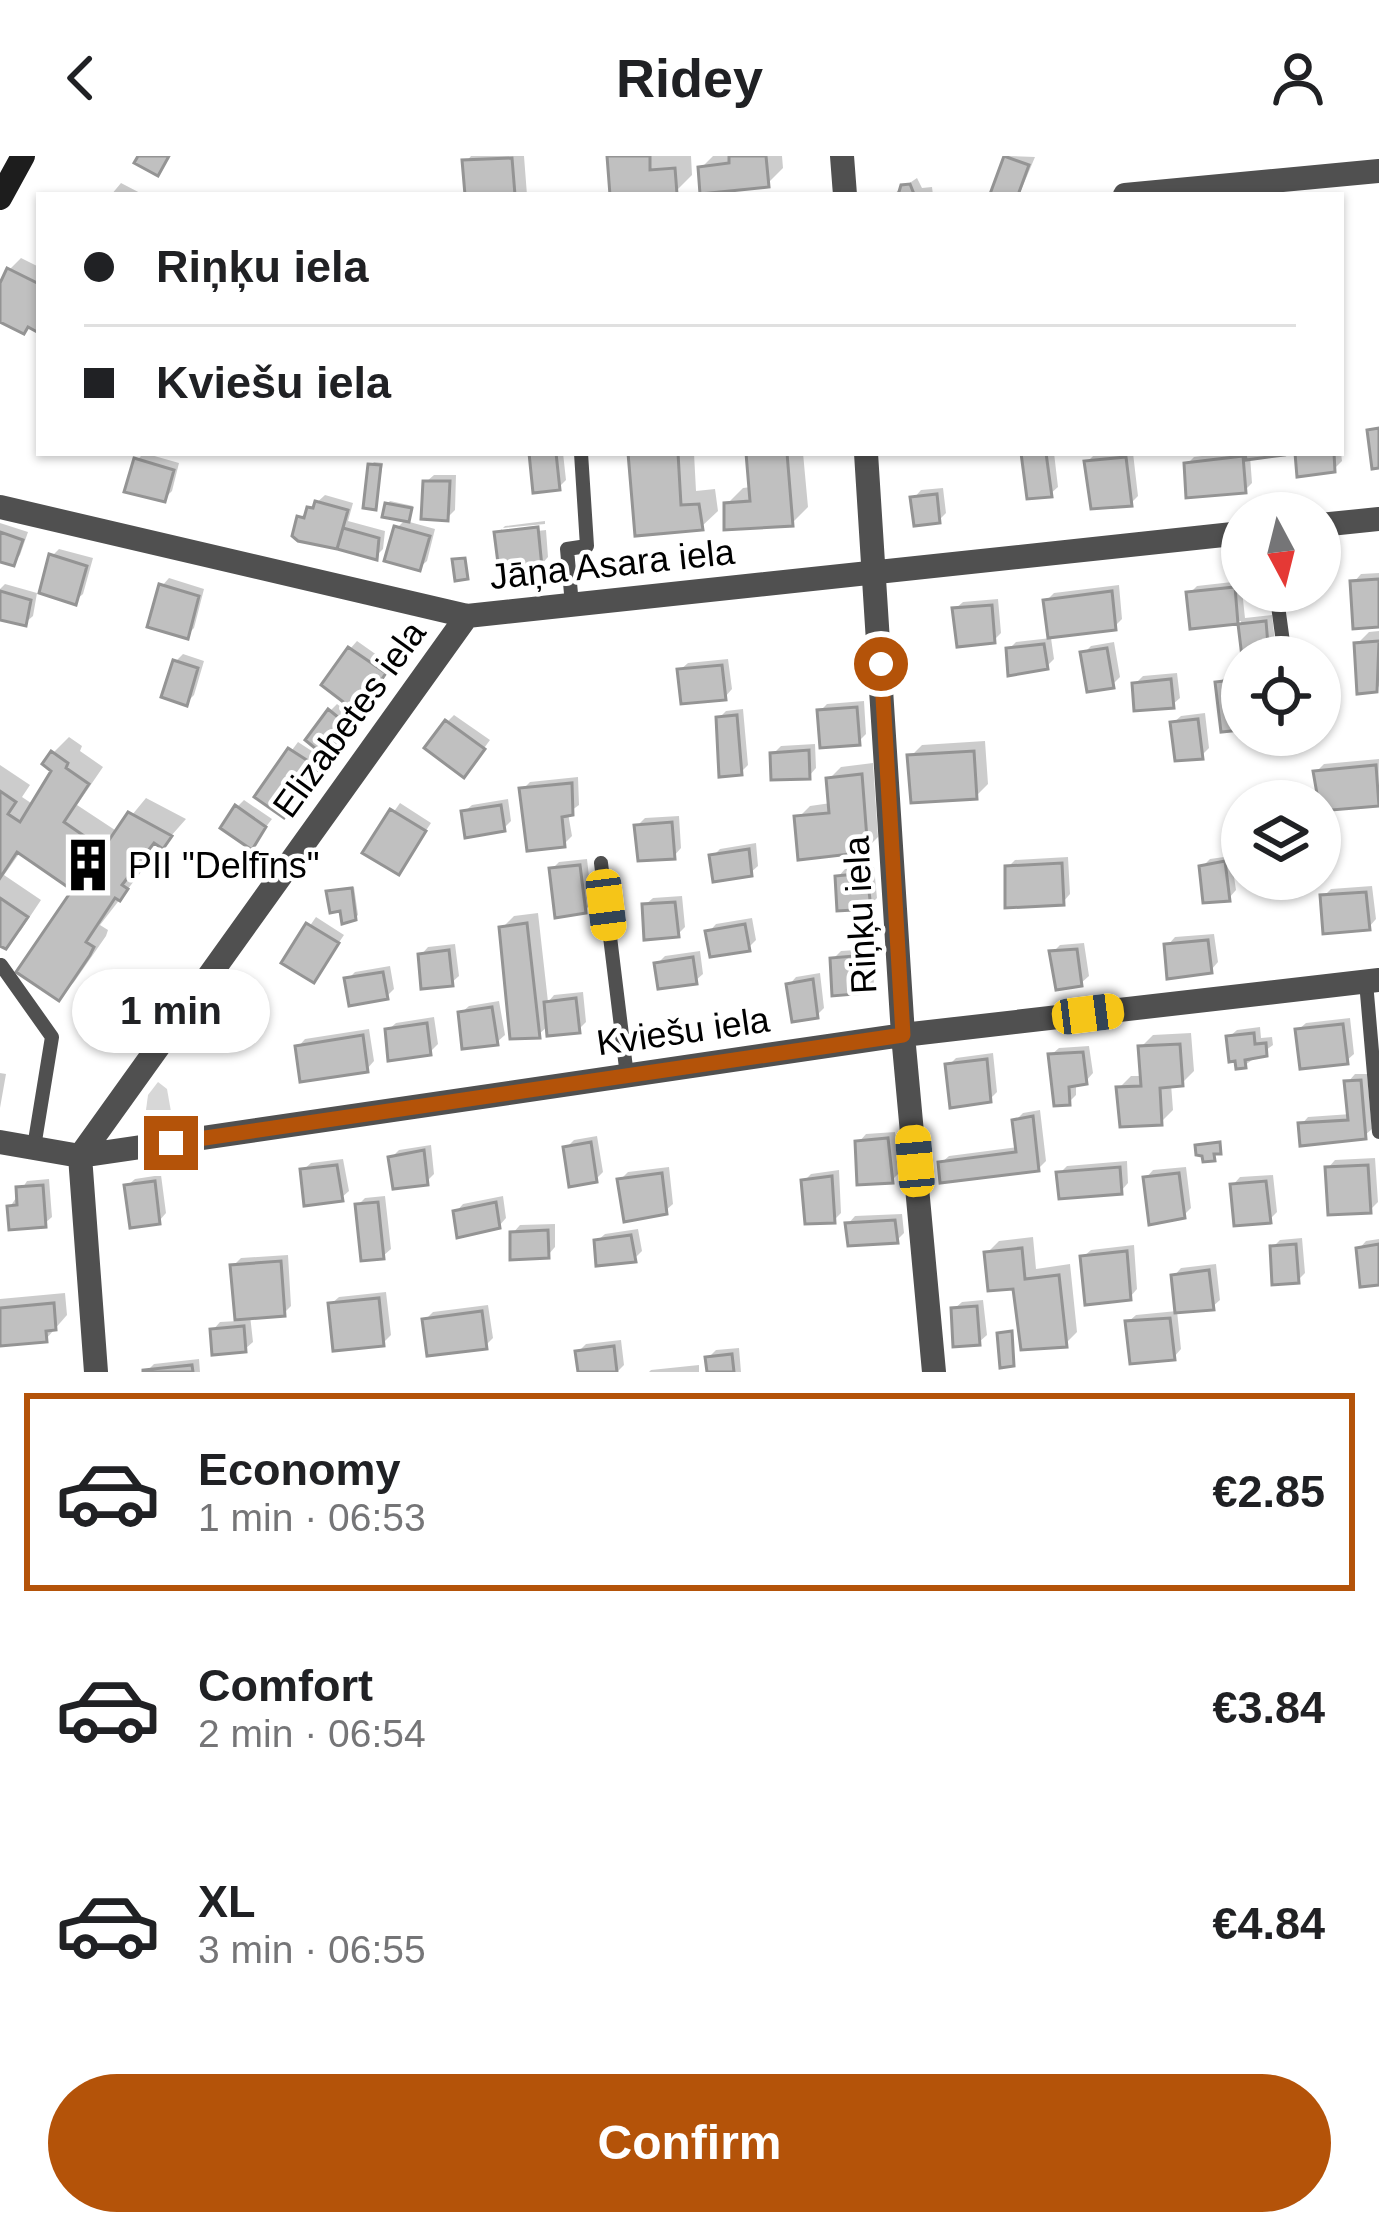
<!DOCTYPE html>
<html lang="en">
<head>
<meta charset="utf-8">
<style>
  body { margin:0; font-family:Helvetica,sans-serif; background:#f6f6f6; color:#202124; height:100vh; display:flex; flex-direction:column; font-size:45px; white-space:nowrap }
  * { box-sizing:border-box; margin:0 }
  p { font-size:39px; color:#757577 }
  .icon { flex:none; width:66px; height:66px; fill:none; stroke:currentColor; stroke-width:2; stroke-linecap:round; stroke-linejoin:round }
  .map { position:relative; height:1216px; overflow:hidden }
  .panel { display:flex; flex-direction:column; background:#fff; flex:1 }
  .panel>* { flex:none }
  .banner { position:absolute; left:36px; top:36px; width:1308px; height:264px; border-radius:0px; box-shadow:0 3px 9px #0004; display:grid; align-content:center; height:264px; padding:0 48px; background:#fff }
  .needle { width:78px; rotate:173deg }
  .controls { position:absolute; left:1221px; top:336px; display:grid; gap:24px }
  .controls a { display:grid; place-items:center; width:120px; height:120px; border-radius:50%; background:#fff; box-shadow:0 3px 9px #0004; font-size:60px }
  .end { position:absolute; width:54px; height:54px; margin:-27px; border:15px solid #b45309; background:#fff; box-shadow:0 0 0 6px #fff }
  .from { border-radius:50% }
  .bubble { position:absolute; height:84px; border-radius:42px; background:#fff; box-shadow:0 3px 9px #0004; font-size:39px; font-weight:600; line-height:84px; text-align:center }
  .car { position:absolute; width:36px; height:72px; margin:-36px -18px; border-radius:15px; box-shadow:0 0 9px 3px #0007; background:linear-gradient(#f5c518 24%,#345 0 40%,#f5c518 0 76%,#345 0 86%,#f5c518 0) }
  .banner b { display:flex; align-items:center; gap:42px; height:114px; font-size:45px }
  .banner b+b { border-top:3px solid #e0e0e0 }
  .banner i { width:30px; height:30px; background:#202124 }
  ul { padding:21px 0 0; list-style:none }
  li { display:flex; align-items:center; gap:36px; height:198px; margin:0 24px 18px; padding:0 24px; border:6px solid transparent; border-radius:0px }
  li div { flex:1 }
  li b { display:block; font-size:45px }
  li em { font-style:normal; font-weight:600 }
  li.current { border-color:#b45309 }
  li>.icon { width:108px; height:108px; stroke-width:1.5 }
  .button { display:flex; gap:24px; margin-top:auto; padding:24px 48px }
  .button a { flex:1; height:138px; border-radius:72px; background:#b45309; color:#fff; font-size:48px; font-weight:600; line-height:138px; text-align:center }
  header { display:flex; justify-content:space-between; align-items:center; height:156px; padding:0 48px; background:#fff; font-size:54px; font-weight:600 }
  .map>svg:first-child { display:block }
  .green { fill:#d7d7d7 }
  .shadow { fill:#0003 }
  .building { fill:#c0c0c0; stroke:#949494; stroke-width:3 }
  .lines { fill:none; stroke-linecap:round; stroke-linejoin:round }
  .lane { stroke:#505050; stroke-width:14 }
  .street { stroke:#505050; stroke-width:24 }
  .secondary { stroke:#1d1d1d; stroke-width:24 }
  .route { stroke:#b45309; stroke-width:15 }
  .labels { text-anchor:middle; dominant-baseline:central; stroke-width:9; stroke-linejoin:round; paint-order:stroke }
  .street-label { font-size:36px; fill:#000; stroke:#fff }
  .poi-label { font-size:36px; fill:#000; stroke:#fff; text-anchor:start }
</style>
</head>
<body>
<header><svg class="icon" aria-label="back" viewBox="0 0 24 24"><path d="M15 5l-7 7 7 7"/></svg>Ridey<svg class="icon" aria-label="person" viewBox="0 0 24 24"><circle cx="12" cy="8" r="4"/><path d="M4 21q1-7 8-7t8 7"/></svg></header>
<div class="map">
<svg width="1379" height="1216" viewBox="0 0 1379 1216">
  <rect width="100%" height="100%" fill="#fff"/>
  <path class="green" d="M158,926L167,933L173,967L155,965L146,954L148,939Z"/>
  <path class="shadow" d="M471,0H524L527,39H468L466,6Z
    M610,0H691L692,19L676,35L613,39Z
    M713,0H782L783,12L767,28L701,12Z
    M1008,0L1035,1L1019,39L994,36Z
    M917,22L922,32L932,31L933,39H892Z
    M121,27L144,39H111Z
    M21,102L39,111V173L0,163V134L9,114Z
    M144,297L179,307L172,335L164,343L137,304Z
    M532,297H563L566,324L558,332Z
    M631,297H694L696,335L715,333L718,355L701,371Z
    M749,297H803L808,351L792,367L727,348L743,332L751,331Z
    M1024,297H1054L1058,331L1050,338Z
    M1133,297L1138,340L1131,347L1087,306L1094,299Z
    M1226,297H1278L1250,300L1252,327L1245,334L1187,308L1194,301Z
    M1298,297H1341L1342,305L1334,313Z
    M374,306L383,307L375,351L371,309Z
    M434,319H456L455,354L447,362L426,326Z
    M943,332L946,357L939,364L914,342L921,334Z
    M325,339L353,347L348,365L385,375L383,393L376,400L319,384L300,362Z
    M390,345L413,350L406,365L435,373L427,405L419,412L397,372L406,363L387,348Z
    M545,365V368L503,372L505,370Z
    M0,367L28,376L20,399L13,407L0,403Z
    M502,373V379L546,374L548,401L541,409L498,377Z
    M59,393L93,402L83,438L75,445L52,400Z
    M1379,417V468L1354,426L1361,418Z
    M169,422L204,433L194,472L187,479L162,430Z
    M1241,425L1245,462L1272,459L1276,494L1269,501H1245L1241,465L1193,470L1189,438L1197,430Z
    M5,428L37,437L33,460L25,467L0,460V433Z
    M1119,429L1122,463L1114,471L1046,445L1054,437Z
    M998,443L1001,477L994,484L955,453L963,446Z
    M1379,475V530L1376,533L1357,488L1369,476Z
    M1051,482L1054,503L1047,510L1009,493L1016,486Z
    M357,485L391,509L366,547L350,493Z
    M1114,486L1120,521L1112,529L1084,497L1091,490Z
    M183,498L204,505L194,539L187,546L176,505Z
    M728,503L732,533L725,541L680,514L688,507Z
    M1177,517L1180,542L1172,549L1135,528L1143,520Z
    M1242,518V571L1219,527L1226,520Z
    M864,545L866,578L858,586L820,555L827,548Z
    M337,548L354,561L333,590L330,555Z
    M743,553L748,609L741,616L719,562L726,555Z
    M1205,557L1209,592L1201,600L1173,567L1181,560Z
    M454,559L490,584L471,610L447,566Z
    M69,581L82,590L80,595L103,611L77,649L118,676L146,642L186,663L163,689L156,685L135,712L141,716L100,769L108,774L106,780L74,826L58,842L77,733L21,695L4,719L41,744L21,774L5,789L0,786V609L30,629L22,641L34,649L55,614L53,597Z
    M985,585L988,628L976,640L910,601L922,589Z
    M298,586L324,603L291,651L258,640Z
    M815,588L816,612L809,620L773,598L781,590Z
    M1379,603L1378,647L1316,616L1324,608Z
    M873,607L878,681L866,693L798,662L810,650L831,647L829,623L841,611Z
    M578,621L579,649L568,657L572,680L564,688L523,633L530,626Z
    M508,643L511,665L504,672L464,656L472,649Z
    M244,644L272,663L251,690L237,651Z
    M400,647L431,667L399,715L366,696Z
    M679,660L681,692L674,700L637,670L645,662Z
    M756,687L758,710L750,717L713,700L720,693Z
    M1231,700L1236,734L1229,742L1202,711L1210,703Z
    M1068,701L1070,738L1063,746L1008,711L1015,704Z
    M587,703L592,747L585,754L552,713L559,706Z
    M874,711L877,742L869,750L838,721L845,713Z
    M1372,730L1376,763L1369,771L1323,741L1331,733Z
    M354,731L358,759L355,762L329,736Z
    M682,740L685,771L678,778L645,749L653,742Z
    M538,757L548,846L554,839L583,836L586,866L578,874L549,869L538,879L502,772L514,760Z
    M316,761L344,779L314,823L285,806Z
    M752,762L756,784L748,792L709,776L716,768Z
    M1214,778L1218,806L1211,814L1168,789L1175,781Z
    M1084,787L1089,820L1081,827L1053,796L1060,789Z
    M455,788L459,820L451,827L421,799L428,791Z
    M871,793L874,827L867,834L833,803L841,795Z
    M700,795L703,818L695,825L657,808L665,800Z
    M390,810L394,833L386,841L348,823L355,816Z
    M820,817L824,852L816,860L789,829L796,821Z
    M499,845L505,879L497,886L461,857L469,850Z
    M434,861L438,888L430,896L388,874L396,867Z
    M1350,862L1354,898L1346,905L1298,874L1306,867Z
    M1260,871L1261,882L1272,881L1273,889L1245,909L1229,881L1237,874Z
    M369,873L374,905L367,913L298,891L305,883Z
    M1191,877L1194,915L1182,927L1171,928L1173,954L1161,966L1119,932L1131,920H1143L1141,891L1153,879Z
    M1089,890L1093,917L1086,925L1076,927V939L1069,946L1051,899L1059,892Z
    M993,897L997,936L989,944L949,909L956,902Z
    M0,917L6,918L0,952Z
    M1355,918H1367L1372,973L1364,980L1301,969L1308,961L1351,958L1348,926Z
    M1040,954L1046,1005L1038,1013L941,1007L949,1000L1018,991L1015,965L1023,957Z
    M895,976L899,1017L892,1024L859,986L866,978Z
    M597,980L603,1016L596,1023L566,992L574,984Z
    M431,989L434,1018L426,1026L391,1002L399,994Z
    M1375,1002L1378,1046L1370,1054L1328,1012L1335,1004Z
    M343,1003L349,1035L341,1042L303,1014L311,1007Z
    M1127,1005L1128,1027L1121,1035L1059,1018L1067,1010Z
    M669,1011L673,1048L665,1055L620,1024L628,1016Z
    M1186,1011L1191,1052L1183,1060L1146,1022L1153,1014Z
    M839,1014L841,1057L834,1064L804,1025L811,1018Z
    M161,1019L166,1057L159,1065L127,1030L135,1023Z
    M1273,1019L1277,1056L1269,1064L1233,1029L1240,1021Z
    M49,1023L52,1061L44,1068L10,1051L27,1025Z
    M385,1040L391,1093L383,1100L358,1049L365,1042Z
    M503,1040L506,1062L499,1070L456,1056L463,1048Z
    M902,1058L904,1077L897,1084L848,1068L855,1060Z
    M555,1068V1091L548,1099L513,1077L520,1069Z
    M638,1073L642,1095L634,1103L597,1085L605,1078Z
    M1033,1081L1036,1113L1070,1108L1077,1176L1065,1188L987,1097L999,1085Z
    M1302,1082L1305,1117L1298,1124L1273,1091L1280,1084Z
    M1379,1083V1126L1359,1093L1366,1085Z
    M1134,1089L1137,1133L1130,1141L1083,1101L1091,1094Z
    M288,1099L291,1150L284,1157L250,1159L253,1186L245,1193L213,1174L220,1166L238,1165L233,1110L241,1102Z
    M1216,1108L1220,1144L1212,1151L1174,1120L1181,1112Z
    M386,1136L391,1179L383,1187L331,1148L339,1141Z
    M65,1137L67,1159L46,1183L0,1187V1143Z
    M983,1144L987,1179L979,1186L954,1153L962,1146Z
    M488,1149L493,1182L485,1190L425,1164L433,1156Z
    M1177,1155L1181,1193L1174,1201L1128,1166L1136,1159Z
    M621,1184L624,1209L617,1216H581L578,1196L586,1188Z
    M739,1192L741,1216H710L708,1202L716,1194Z
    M199,1203L200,1216H146L154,1208Z
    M699,1209V1216H649L651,1214Z"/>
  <path class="building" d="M138,0H169L158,20L134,7Z
    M607,0H650V14L675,12L677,38L610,39Z
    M729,0H766L769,31L700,38L698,11L729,7Z
    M1004,0L1029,9L1018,39L990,38Z
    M512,2L515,39H465L462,4Z
    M910,28L914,38L926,39H898L901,29Z
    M7,112L39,128V177L28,171L24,178L0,166V127Z
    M1379,272V312L1372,313L1367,274Z
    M529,297H556L560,334L533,337Z
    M628,297H678L681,349L699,348L703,374L635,380Z
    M746,297H787L793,370L724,374V347L750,345Z
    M1021,297H1046L1052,341L1027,343Z
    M1245,297H1283L1284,299L1246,304Z
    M1295,297H1334L1335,316L1297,321Z
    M1243,300L1246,337L1186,342L1184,307Z
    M1126,301L1132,350L1091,353L1084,305Z
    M134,302L174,314L165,346L124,336Z
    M368,308L381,309L376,354L363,352Z
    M423,325H450L448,365L421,363Z
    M937,338L940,367L914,370L910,341Z
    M315,345L348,354L337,393L298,385L292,380L297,360L304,362L307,351L313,352Z
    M385,347L412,352L409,366L382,361Z
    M394,370L430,380L420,415L384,405Z
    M538,371L542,411L499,415L494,376Z
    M343,372L379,382L377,404L337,393Z
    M0,376L23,384L14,410L0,406Z
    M49,398L87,410L76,449L39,437Z
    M465,402L468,423L455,425L452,403Z
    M1379,423V471L1353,473L1350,425Z
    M159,428L199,440L188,483L147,471Z
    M1235,431L1238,468L1190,473L1186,436Z
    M0,435L31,444L26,470L0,464Z
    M1112,435L1116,474L1048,482L1043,444Z
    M992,449L995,487L957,491L952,452Z
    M1266,465L1269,501H1242L1238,468Z
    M1379,485L1377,536L1357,538L1354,487Z
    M1044,488L1048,513L1008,520L1006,492Z
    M348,491L386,517L359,558L321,529Z
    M1107,492L1114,532L1087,536L1080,496Z
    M173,504L198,512L187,550L161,541Z
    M722,509L726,544L681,548L677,513Z
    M1171,523L1174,552L1134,555L1132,527Z
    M1242,523V574L1221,576L1215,526Z
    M857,551L860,589L820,592L817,554Z
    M328,553L349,570L326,601L305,584Z
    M737,559L742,619L719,621L716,561Z
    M1198,563L1203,603L1175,605L1170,566Z
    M445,564L485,593L464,622L424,592Z
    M288,592L319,612L284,662L254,641Z
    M809,594L810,623L771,624L770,597Z
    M51,595L68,607L66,612L89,628L64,666L103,693L128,656L172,680L163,693L154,687L122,729L128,733L120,745L115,742L86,786L94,791L90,799L59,845L16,816L72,734L17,696L0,722V635L16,646L8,658L20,666L51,615L42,608Z
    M974,595L977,643L911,647L907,599Z
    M1376,609L1379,650L1320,655L1313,615Z
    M862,618L868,696L798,704L794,660L829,657L826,622Z
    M572,627L573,659L562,661L565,691L527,695L519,632Z
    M235,649L266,671L252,694L220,672Z
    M501,649L505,675L465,682L461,655Z
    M390,653L426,675L399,719L362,697Z
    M672,666L675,703L638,705L634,669Z
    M749,693L752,720L713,726L709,699Z
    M1225,705L1230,745L1203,747L1199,710Z
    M1062,707L1064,749L1005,752V710Z
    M580,709L586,757L555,762L549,712Z
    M867,717L871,753L837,755L835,720Z
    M352,732L356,764L342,768L340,755L330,757L326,735Z
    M1366,736L1370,774L1323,778L1320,739Z
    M0,742L28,761L6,793L0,790Z
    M675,746L679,781L644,784L642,748Z
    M306,767L339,787L314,827L281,807Z
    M527,767L540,882L510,883L499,771Z
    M745,768L750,795L710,801L705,775Z
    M1208,784L1212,817L1167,823L1164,788Z
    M1077,793L1082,830L1056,834L1049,795Z
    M449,794L453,830L421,833L418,798Z
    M865,799L868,837L832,840L830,802Z
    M693,801L697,828L658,833L654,807Z
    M383,816L388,843L349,850L344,822Z
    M813,823L818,862L792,866L786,828Z
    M576,842L580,877L547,880L544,846Z
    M492,851L498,889L462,893L458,856Z
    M427,867L431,899L388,905L385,873Z
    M1343,868L1348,908L1300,913L1295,873Z
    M1254,877L1255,888L1266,887L1267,900L1245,904L1246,912L1236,913L1235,905L1229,906L1226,880Z
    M363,879L368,916L300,926L295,890Z
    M1180,888L1183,930L1160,932L1162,969L1120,971L1116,931L1141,930L1138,890Z
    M1083,896L1087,928L1069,931L1070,949L1054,950L1048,898Z
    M987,903L991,946L950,952L945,908Z
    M1361,924L1366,983L1300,990L1298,967L1348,964L1344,925Z
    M1033,960L1039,1015L940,1027L938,1006L1016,996L1012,964Z
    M888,982L893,1027L857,1029L855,985Z
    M591,986L597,1026L569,1031L563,991Z
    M1220,986L1221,998H1214L1215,1005L1203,1006L1202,1000L1196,999L1195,989Z
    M424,994L428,1029L393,1033L388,1001Z
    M337,1009L343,1045L304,1050L300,1013Z
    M1368,1009L1371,1057L1328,1059L1325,1011Z
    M1120,1011L1122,1038L1059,1043L1056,1016Z
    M662,1017L667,1058L624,1066L617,1023Z
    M1179,1017L1185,1062L1149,1069L1143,1021Z
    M832,1020L835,1067L805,1068L801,1024Z
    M155,1025L160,1068L130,1072L124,1029Z
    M1266,1025L1271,1067L1234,1070L1230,1028Z
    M43,1029L46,1071L9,1074L7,1050L17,1049L16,1031Z
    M378,1046L384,1103L361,1105L355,1048Z
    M496,1046L500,1072L457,1082L453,1055Z
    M895,1064L898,1087L848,1090L845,1067Z
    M548,1074L549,1102L510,1104V1076Z
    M631,1079L636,1106L596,1110L594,1084Z
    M1296,1088L1299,1127L1272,1129L1270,1090Z
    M1379,1088V1129L1360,1131L1356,1092Z
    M1022,1092L1025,1123L1059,1119L1067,1191L1021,1194L1013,1133L988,1135L984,1096Z
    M1127,1095L1131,1144L1085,1149L1080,1100Z
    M281,1105L285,1160L235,1164L230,1109Z
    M1209,1114L1214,1154L1175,1157L1171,1119Z
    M379,1142L384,1190L333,1195L328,1147Z
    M54,1147L56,1174L46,1175L47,1186L0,1190V1152Z
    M977,1150L980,1189L953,1191L951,1152Z
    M482,1155L487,1193L427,1200L422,1163Z
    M1170,1162L1175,1204L1130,1208L1125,1165Z
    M244,1170L246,1196L212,1199L210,1173Z
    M1012,1175L1014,1210L1000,1212L997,1177Z
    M614,1190L617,1216H578L575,1195Z
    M732,1198L734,1216H707L705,1201Z
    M192,1209L193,1216H143V1214Z"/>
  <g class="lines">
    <path class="lane" d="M1276,435L1285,501
      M572,449L567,393L587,390L581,297
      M601,707L627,920
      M1,809L52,881L34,991
      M1366,826L1379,976"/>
    <path class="street" d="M842,0L845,39
      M1125,39L1379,15
      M866,297L903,879L934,1216
      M0,351L467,460L1242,377
      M1320,369L1379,363
      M0,986L80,1000L903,879L1379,824
      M96,1216L80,1000L467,460"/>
    <path class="secondary" d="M0,42L23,0"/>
  </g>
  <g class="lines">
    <path class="route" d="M171,987L903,879L881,508"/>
  </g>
  <defs>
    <symbol id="building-bare" viewBox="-9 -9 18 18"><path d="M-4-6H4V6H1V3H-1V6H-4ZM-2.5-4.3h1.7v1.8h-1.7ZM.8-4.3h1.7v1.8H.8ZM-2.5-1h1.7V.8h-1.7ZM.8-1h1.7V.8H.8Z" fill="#000" stroke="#fff" stroke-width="2.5" paint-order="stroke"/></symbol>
  </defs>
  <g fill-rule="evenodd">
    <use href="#building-bare" x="50" y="671" width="76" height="76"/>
  </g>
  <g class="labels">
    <g class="street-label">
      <text transform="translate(612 408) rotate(-6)">Jāņa Asara iela</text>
      <text transform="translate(349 563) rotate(-54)">Elizabetes iela</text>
      <text transform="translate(860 759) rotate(-93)">Riņķu iela</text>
      <text transform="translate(683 875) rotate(-8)">Kviešu iela</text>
    </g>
    <g class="poi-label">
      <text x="128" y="709">PII "Delfīns"</text>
    </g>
  </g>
</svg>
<div class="controls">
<a><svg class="needle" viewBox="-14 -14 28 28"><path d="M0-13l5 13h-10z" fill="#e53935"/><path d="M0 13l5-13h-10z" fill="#757577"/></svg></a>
<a><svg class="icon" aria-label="locate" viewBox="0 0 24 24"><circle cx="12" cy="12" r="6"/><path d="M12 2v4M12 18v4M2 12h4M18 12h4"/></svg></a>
<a><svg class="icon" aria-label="layers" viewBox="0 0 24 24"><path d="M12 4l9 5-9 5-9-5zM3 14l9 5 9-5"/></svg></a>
</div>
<i class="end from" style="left:881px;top:508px"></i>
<i class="end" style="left:171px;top:987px"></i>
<div class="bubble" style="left:72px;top:813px;width:198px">1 min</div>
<i class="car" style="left:606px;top:749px;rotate:173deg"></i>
<i class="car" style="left:1088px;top:858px;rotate:83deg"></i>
<i class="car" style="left:915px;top:1005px;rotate:355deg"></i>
<div class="banner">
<b><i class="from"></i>Riņķu iela</b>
<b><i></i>Kviešu iela</b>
</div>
</div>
<section class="panel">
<ul>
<li class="current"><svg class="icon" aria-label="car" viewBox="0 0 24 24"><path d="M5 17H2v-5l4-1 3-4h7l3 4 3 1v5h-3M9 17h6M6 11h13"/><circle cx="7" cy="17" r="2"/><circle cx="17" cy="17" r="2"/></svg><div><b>Economy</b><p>1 min · 06:53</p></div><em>€2.85</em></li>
<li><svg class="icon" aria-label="car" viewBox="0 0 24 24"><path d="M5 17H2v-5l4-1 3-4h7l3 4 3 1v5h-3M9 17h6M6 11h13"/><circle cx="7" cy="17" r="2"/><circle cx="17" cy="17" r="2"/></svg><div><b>Comfort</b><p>2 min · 06:54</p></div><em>€3.84</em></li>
<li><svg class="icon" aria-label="car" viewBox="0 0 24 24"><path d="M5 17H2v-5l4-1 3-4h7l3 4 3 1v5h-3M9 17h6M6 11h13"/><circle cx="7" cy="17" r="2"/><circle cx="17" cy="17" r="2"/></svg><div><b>XL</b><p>3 min · 06:55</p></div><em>€4.84</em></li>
</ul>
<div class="button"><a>Confirm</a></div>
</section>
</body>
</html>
